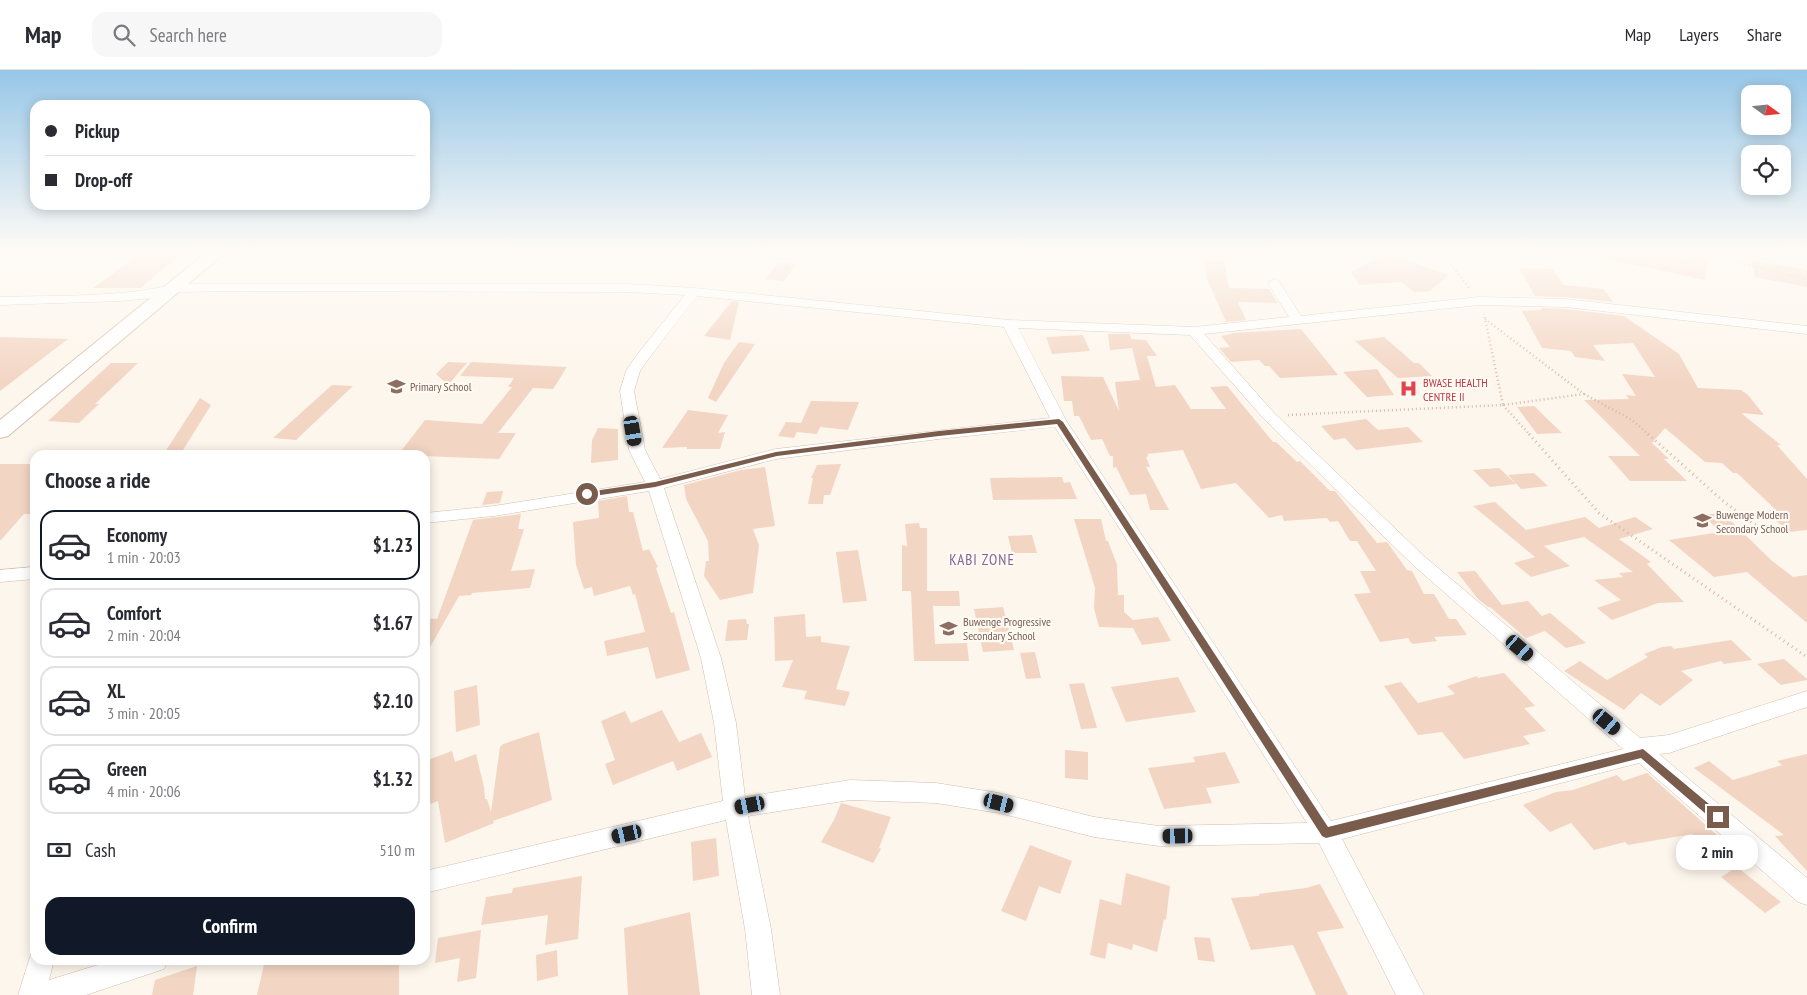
<!DOCTYPE html>
<html lang="en">
<head>
<meta charset="utf-8">
<style>
  body { margin:0; font-family:"PT Sans Narrow",sans-serif; background:#f7f7f7; color:#2b2b33; height:100vh; display:flex; flex-direction:column; font-size:19px; white-space:nowrap }
  * { box-sizing:border-box; margin:0 }
  p { font-size:16px; color:#7c7c81 }
  .icon { flex:none; width:28px; height:28px; fill:none; stroke:currentColor; stroke-width:2; stroke-linecap:round; stroke-linejoin:round }
  .map { position:relative; flex:1; overflow:hidden }
  .side { position:absolute; left:30px; top:380px; width:400px; height:515px; display:flex; flex-direction:column; background:#fff; border-radius:15px; box-shadow:0 2px 12px #0003 }
  .side>* { flex:none }
  .banner { position:absolute; left:30px; top:30px; width:400px; height:110px; border-radius:15px; box-shadow:0 2px 12px #0003; display:grid; align-content:center; height:110px; padding:0 15px; background:#fff }
  .needle { width:32px; rotate:105deg }
  .tools { position:absolute; left:1741px; top:15px; display:grid; gap:10px }
  .tools a { display:grid; place-items:center; width:50px; height:50px; border-radius:10px; background:#fff; box-shadow:0 2px 12px #0003; font-size:25px }
  .end { position:absolute; width:22px; height:22px; margin:-11px; border:6px solid #7a5c4d; background:#fff; box-shadow:0 0 0 2px #fff }
  .from { border-radius:50% }
  .bubble { position:absolute; height:35px; border-radius:15px; background:#fff; box-shadow:0 2px 12px #0003; font-size:16px; font-weight:700; line-height:35px; text-align:center }
  .car { position:absolute; width:15px; height:30px; margin:-15px -8px; border-radius:6px; box-shadow:0 0 4px 1px #0007; background:linear-gradient(#222 24%,#8ab4d8 0 40%,#222 0 76%,#8ab4d8 0 86%,#222 0) }
  .banner b { display:flex; align-items:center; gap:18px; height:48px; font-size:19px }
  .banner b+b { border-top:1px solid #e1e1e2 }
  .banner i { width:12px; height:12px; background:#2b2b33 }
  ul { padding:0; list-style:none }
  li { display:flex; align-items:center; gap:15px; height:70px; margin:0 10px 8px; padding:0 5px; border:2px solid #e1e1e2; border-radius:15px }
  li div { flex:1 }
  li b { display:block; font-size:19px }
  li em { font-style:normal; font-weight:700 }
  li.active { border-color:#111827 }
  li>.icon { width:45px; height:45px; stroke-width:1.5 }
  h2 { padding:0 15px; font-size:22px; line-height:60px }
  .pay { display:flex; align-items:center; gap:12px; height:55px; padding:0 15px; font-size:19px }
  .pay p { margin-inline-start:auto }
  .cta { display:flex; gap:10px; margin-top:auto; padding:10px 15px }
  .cta a { flex:1; height:58px; border-radius:15px; background:#111827; color:#fff; font-size:20px; font-weight:700; line-height:58px; text-align:center }
  header { display:flex; align-items:center; gap:30px; box-sizing:border-box; height:70px; padding:0 25px; background:#fff; border-bottom:1px solid #e1e1e2 }
  header strong { font-size:24px }
  nav { display:flex; gap:28px; margin-inline-start:auto; font-size:18px }
  .search { width:350px; height:45px; background:#f7f7f7; display:flex; align-items:center; gap:12px; box-sizing:border-box; padding:0 18px; border-radius:15px; color:#7c7c81; font-size:19px }
  .map>svg:first-child { display:block }
  .building { fill:#f3d5c3 }
  .lines { fill:none; stroke-linecap:round; stroke-linejoin:round }
  .street-casing { stroke:#d1beb0; stroke-width:1 }
  .secondary-casing { stroke:#d6c0b0; stroke-width:2 }
  .path-far1 { stroke:#d9b8a5; stroke-width:2.5; stroke-dasharray:1 3; stroke-linecap:butt }
  .path { stroke:#d9b8a5; stroke-width:3; stroke-dasharray:1 4; stroke-linecap:butt }
  .street { fill:#fff; fill-rule:evenodd }
  .secondary { fill:#fff; fill-rule:evenodd }
  .route { fill:#7a5c4d }
  .labels { text-anchor:middle; dominant-baseline:central; stroke-width:4.5; stroke-linejoin:round; paint-order:stroke }
  .health-label { font-size:12px; fill:#be3a42; stroke:#fffaf3; text-anchor:start }
  .education-label { font-size:12px; fill:#785e54; stroke:#fffaf3; text-anchor:start }
  .quarter-label { font-size:15px; letter-spacing:1px; fill:#846695; stroke:#fffaf3 }
</style>
</head>
<body>
<header>
<strong>Map</strong>
<div class="search"><svg class="icon" aria-label="search" viewBox="0 0 24 24"><circle cx="10" cy="10" r="6"/><path d="M15 15l6 6"/></svg>Search here</div>
<nav><a>Map</a><a>Layers</a><a>Share</a></nav>
</header>
<div class="map">
<svg width="1807" height="925" viewBox="0 0 1807 925">
  <rect width="100%" height="100%" fill="#fdf6ec"/>
  <path class="building" d="M1609,182H1672L1673,186L1708,191L1705,210L1608,189Z
    M141,183L179,185L141,218H93Z
    M1388,183L1448,205L1430,221L1414,222L1401,212L1359,215L1351,202Z
    M1204,190L1224,191L1229,218L1269,219L1278,233L1238,232L1246,250L1226,252L1207,209Z
    M1753,190L1807,200V217L1754,207Z
    M778,192L796,194L784,211L766,209Z
    M1519,198L1552,199L1564,215L1604,219L1613,232L1565,227L1535,226Z
    M732,231L739,232L730,270L704,266Z
    M1541,238L1565,239L1624,246L1679,284L1698,318L1741,320L1748,325L1764,345L1741,343L1781,375H1777L1807,409V460L1790,462L1764,441L1776,440L1737,403H1733L1722,393L1705,392L1665,358L1652,373L1669,389H1664L1687,411H1630L1608,386H1640L1584,330L1629,329L1626,325L1636,326L1622,304L1655,307L1633,273L1593,275L1605,291L1575,287L1571,281L1542,278L1522,241L1542,240Z
    M1301,259L1338,305L1280,308L1269,296H1265L1259,290L1231,292L1219,278L1230,277L1221,266L1232,264L1231,263Z
    M1108,264H1130L1131,269L1146,270L1157,286H1147L1156,317L1175,315L1191,339H1226L1210,317L1227,316L1273,372H1276L1297,392L1300,391L1330,421H1335L1377,473L1387,472L1407,500L1412,501L1424,524H1434L1449,549H1456L1467,565L1434,567L1437,571L1412,574L1408,568L1380,572L1354,524L1371,523L1360,501H1376L1357,471H1350L1338,451L1330,452L1327,448L1284,451L1282,445L1269,448L1236,413L1201,419L1183,380L1147,384L1149,386L1146,387L1150,397H1146L1169,440H1150L1146,424L1130,425L1116,397L1113,398V386H1110L1102,369L1091,370L1079,346H1074L1072,331H1064L1061,306L1103,307L1119,341L1115,312L1140,310L1132,278L1110,280Z
    M1083,265L1090,281L1052,284L1046,267Z
    M0,267L68,269L0,321Z
    M1384,267L1414,293H1419L1432,306L1398,308L1355,271Z
    M739,272L755,274L716,332L708,328L724,293Z
    M448,292L467,293L448,315L436,304Z
    M471,292L567,297L553,319L533,318L498,363H516L499,389L398,385L425,350L482,354L512,317H508L514,308L460,306Z
    M111,293H138L95,334H99L79,353L48,351Z
    M1377,299L1394,325L1367,327L1343,302Z
    M332,315L353,316L296,370L273,368Z
    M200,328L211,335L180,385H163Z
    M811,331L859,332L848,360L820,357L817,364L797,362Z
    M1534,336L1562,363L1537,364L1517,337Z
    M688,340L728,345L718,363L725,362L720,379H687V377L662,378Z
    M1366,349L1378,360L1408,357L1423,372L1356,380L1345,368L1334,370L1321,356Z
    M786,352L801,353L794,368L778,366Z
    M598,358L618,359V390L591,393L592,370Z
    M0,394H35V444H24L0,471Z
    M841,394L830,425H824L823,434H808L813,408H811L817,395Z
    M765,397L775,456L753,459L759,475L753,523L720,530L704,506L706,491H709L708,471L686,429L684,415L741,400Z
    M1499,398L1516,414L1490,417L1473,400Z
    M1534,403L1548,416L1521,419L1508,405Z
    M1062,407L1064,413L1070,412L1077,429L993,430L990,408Z
    M503,421L500,433L482,435L487,422Z
    M627,426L629,442H633L643,481L649,479L658,497L656,498L671,543L674,542L690,600L656,609L648,577L607,586L604,571L645,562L635,524L633,525L630,516L594,526L592,517L584,519L576,495L573,452L599,448L598,431Z
    M1495,432L1526,460L1585,447L1599,458L1635,447L1653,459L1619,469L1651,492L1647,494L1684,532L1658,533L1612,550L1597,538L1621,530L1594,510L1623,507L1619,503L1633,502L1584,467L1544,476L1570,496L1531,507L1514,493L1535,487L1473,436Z
    M521,444L518,459H524L511,501L535,499L530,518L472,523L471,525L459,526L425,586V548L437,549L473,450Z
    M1702,444H1724L1771,490L1793,507L1807,505V553L1747,502L1714,507L1669,470L1720,462Z
    M1074,449H1101L1106,471H1108L1117,495L1118,525H1124V542L1133,550L1158,547L1171,571L1142,575L1133,558L1099,557L1094,538L1095,518Z
    M919,453L920,458H927V521H959L960,536H933L935,574L967,573L969,591H914L911,521H902V475L907,476L905,454Z
    M1032,465L1037,483H1012L1008,466Z
    M858,480L867,531L843,533L836,482Z
    M1475,501L1502,535L1528,531L1542,546L1550,543L1586,573L1566,578L1545,561L1526,568L1490,537H1488L1478,529L1457,502Z
    M1003,537L1014,580L983,582L974,539Z
    M805,544L806,567L821,566V572L850,576L836,619L850,622L845,636L804,629L807,621L782,617L793,590L775,591L774,547Z
    M746,549L747,554H749L747,570L725,571L728,550Z
    M1731,570L1752,590L1724,594L1721,591L1681,601L1693,610L1660,636L1641,623L1624,640L1564,601L1580,591L1607,610L1648,587L1644,584L1662,577L1671,576L1674,579Z
    M1035,582L1041,608L1026,609L1020,583Z
    M1784,589L1807,609V610L1781,615L1757,594Z
    M1504,603L1535,636L1524,638L1546,661L1523,666L1530,674L1464,689L1442,662L1418,665L1384,616L1401,612L1418,633L1455,624L1447,616L1477,606L1478,608Z
    M1178,607L1196,642L1126,652L1111,617Z
    M1084,613L1097,658L1081,659L1069,614Z
    M477,615L480,655L456,662L454,621Z
    M662,640L679,672L701,663L712,687L677,701L673,691L613,715L605,694L615,690L601,651L625,641L631,653Z
    M539,662L552,730L493,751L494,753L445,773L438,731L425,736V691L452,681L455,692L476,684L484,717L485,729H487L491,742L500,677L503,674Z
    M1065,680L1088,682V710L1065,708Z
    M1225,682L1240,713L1206,718L1212,733L1164,739L1148,698L1195,692L1193,687Z
    M1807,684V801L1775,766L1784,765L1694,698L1709,691L1733,710L1782,695L1777,691Z
    M1647,703L1735,781L1717,788L1692,764L1628,775L1625,772L1594,780L1571,753L1550,762L1523,735L1556,722L1573,720L1617,705L1623,711Z
    M841,733L891,747L879,778L881,779L873,793L821,772L834,750Z
    M716,768L719,806L693,811L691,772Z
    M1030,775L1072,791L1060,824L1039,816L1026,851L1001,841Z
    M1737,797L1781,832L1765,843L1721,807Z
    M1126,803L1170,816L1166,850L1164,849L1157,882L1133,874L1132,880L1108,873L1105,889L1090,885L1100,829L1121,835Z
    M582,806L578,869L545,875L548,845L481,855L486,827L512,823L513,818Z
    M1320,814L1344,858L1317,862L1348,925H1316L1293,875L1251,880L1231,828L1259,826V824L1306,818Z
    M690,842L700,925H628L624,858Z
    M481,860L476,908L457,912L460,888L435,893L438,868Z
    M1194,867L1210,868L1215,892L1198,890Z
    M557,880L558,906L537,911L536,885Z
    M265,890H399V925H257Z
    M197,896L193,925H152L155,910Z"/>
  <g class="lines">
    <defs>
      <path id="street" d="M1274,209L1278,210L1301,246L1479,227L1565,229L1807,256V264L1565,237L1479,235L1204,264L1274,343L1425,487L1640,668L1669,665L1807,621V637L1669,683L1659,684L1807,808V835L1798,832L1639,693L1342,769L1424,925H1396L1319,773L1159,776L1094,767L999,743L936,733L850,730L748,746L771,859L780,925H752L745,859L726,750L425,823V801L723,731L714,653L701,588L649,421L494,446L425,453V443L494,436L645,412L629,380L620,321L626,301L636,286L685,225L628,222L240,221L176,222L153,228L120,231L0,235V227C58,225 119,228 176,214H628L694,218L1009,250L1194,257L1289,247L1268,213ZM697,226L1004,257L1050,348L776,379L660,409L645,380L634,321L640,301L649,288ZM1018,258L1190,265L1264,349L1413,495L1623,679L1331,751L1067,352ZM1055,357L1307,753L1159,756L1094,747L999,723L936,713L850,710L745,727L736,653L721,588L664,418L776,389L939,369Z
        M35,497V509L0,512V500Z
        M35,880V890H54L49,910L114,890H168L164,899L86,925H18L32,881Z"/>
      <path id="secondary" d="M207,182H226L8,366L0,368V350Z"/>
    </defs>
    <use href="#street" class="street-casing"/>
    <use href="#secondary" class="secondary-casing"/>
    <path class="path-far1" d="M1441,182L1470,219
      M1694,182L1807,209
      M1485,249L1584,324L1503,335
      M1584,324L1632,350L1649,365
      M1503,335L1530,365
      M1288,345L1503,335L1484,244"/>
    <path class="path" d="M1529,364L1599,443L1807,587
      M1648,364L1723,431L1770,466"/>
    <use href="#street" class="street"/>
    <use href="#secondary" class="secondary"/>
  </g>
  <linearGradient id="sky" x2="0" y2="1"><stop stop-color="#97c7e8"/><stop offset="0.58" stop-color="#fefbf6"/><stop offset="1" stop-color="#fefbf6" stop-opacity="0"/></linearGradient>
  <rect width="1807" height="312" fill="url(#sky)"/>
  <path class="route" d="M1059,349L1063,352L1328,757L1643,679L1721,744L1723,747L1721,751H1714L1641,688L1326,768L1322,766L1057,354L939,366L777,386L655,417L587,427L583,424L587,422L655,412L776,382L939,361Z"/>
  <defs>
    <symbol id="school-bare" viewBox="-9 -9 18 18"><path d="M0-5L7-2L0 1L-7-2ZM-4 1L0 2.5L4 1V4Q0 6-4 4Z" fill="#8d6e63" stroke="#fffaf3" stroke-width="2.5" paint-order="stroke"/></symbol>
    <symbol id="hospital-bare" viewBox="-9 -9 18 18"><path d="M-5-5h3v3.5h4V-5h3V5h-3V1.5h-4V5h-3Z" fill="#e0444e" stroke="#fffaf3" stroke-width="2.5" paint-order="stroke"/></symbol>
  </defs>
  <g fill-rule="evenodd">
    <use href="#school-bare" x="384" y="304" width="25" height="25"/>
    <use href="#hospital-bare" x="1396" y="306" width="25" height="25"/>
    <use href="#school-bare" x="1690" y="438" width="25" height="25"/>
    <use href="#school-bare" x="936" y="546" width="25" height="25"/>
  </g>
  <g class="labels">
    <g class="health-label">
      <text x="1423" y="312">BWASE HEALTH<tspan x="1423" dy="14">CENTRE II</tspan></text>
    </g>
    <g class="education-label">
      <text x="410" y="316">Primary School</text>
      <text x="1716" y="444">Buwenge Modern<tspan x="1716" dy="14">Secondary School</tspan></text>
      <text x="963" y="551">Buwenge Progressive<tspan x="963" dy="14">Secondary School</tspan></text>
    </g>
    <g class="quarter-label">
      <text x="982" y="489">KABI ZONE</text>
    </g>
  </g>
</svg>
<div class="tools">
<a><svg class="needle" viewBox="-14 -14 28 28"><path d="M0-13l5 13h-10z" fill="#e53935"/><path d="M0 13l5-13h-10z" fill="#7c7c81"/></svg></a>
<a><svg class="icon" aria-label="locate" viewBox="0 0 24 24"><circle cx="12" cy="12" r="6"/><path d="M12 2v4M12 18v4M2 12h4M18 12h4"/></svg></a>
</div>
<i class="end from" style="left:587px;top:424px"></i>
<i class="end" style="left:1718px;top:747px"></i>
<div class="bubble" style="left:1676px;top:765px;width:82px">2 min</div>
<i class="car" style="left:633px;top:361px;rotate:170deg"></i>
<i class="car" style="left:1520px;top:578px;rotate:131deg"></i>
<i class="car" style="left:1607px;top:652px;rotate:130deg"></i>
<i class="car" style="left:999px;top:733px;rotate:104deg"></i>
<i class="car" style="left:750px;top:735px;rotate:259deg"></i>
<i class="car" style="left:627px;top:764px;rotate:257deg"></i>
<i class="car" style="left:1178px;top:766px;rotate:269deg"></i>
<div class="banner">
<b><i class="from"></i>Pickup</b>
<b><i></i>Drop-off</b>
</div>
<section class="side">
<h2>Choose a ride</h2>
<ul>
<li class="active"><svg class="icon" aria-label="car" viewBox="0 0 24 24"><path d="M5 17H2v-5l4-1 3-4h7l3 4 3 1v5h-3M9 17h6M6 11h13"/><circle cx="7" cy="17" r="2"/><circle cx="17" cy="17" r="2"/></svg><div><b>Economy</b><p>1 min · 20:03</p></div><em>$1.23</em></li>
<li><svg class="icon" aria-label="car" viewBox="0 0 24 24"><path d="M5 17H2v-5l4-1 3-4h7l3 4 3 1v5h-3M9 17h6M6 11h13"/><circle cx="7" cy="17" r="2"/><circle cx="17" cy="17" r="2"/></svg><div><b>Comfort</b><p>2 min · 20:04</p></div><em>$1.67</em></li>
<li><svg class="icon" aria-label="car" viewBox="0 0 24 24"><path d="M5 17H2v-5l4-1 3-4h7l3 4 3 1v5h-3M9 17h6M6 11h13"/><circle cx="7" cy="17" r="2"/><circle cx="17" cy="17" r="2"/></svg><div><b>XL</b><p>3 min · 20:05</p></div><em>$2.10</em></li>
<li><svg class="icon" aria-label="car" viewBox="0 0 24 24"><path d="M5 17H2v-5l4-1 3-4h7l3 4 3 1v5h-3M9 17h6M6 11h13"/><circle cx="7" cy="17" r="2"/><circle cx="17" cy="17" r="2"/></svg><div><b>Green</b><p>4 min · 20:06</p></div><em>$1.32</em></li>
</ul>
<div class="pay"><svg class="icon" aria-label="cash" viewBox="0 0 24 24"><path d="M3 7h18v10H3z"/><circle cx="12" cy="12" r="2"/></svg>Cash<p>510 m</p></div>
<div class="cta"><a>Confirm</a></div>
</section>
</div>
</body>
</html>
